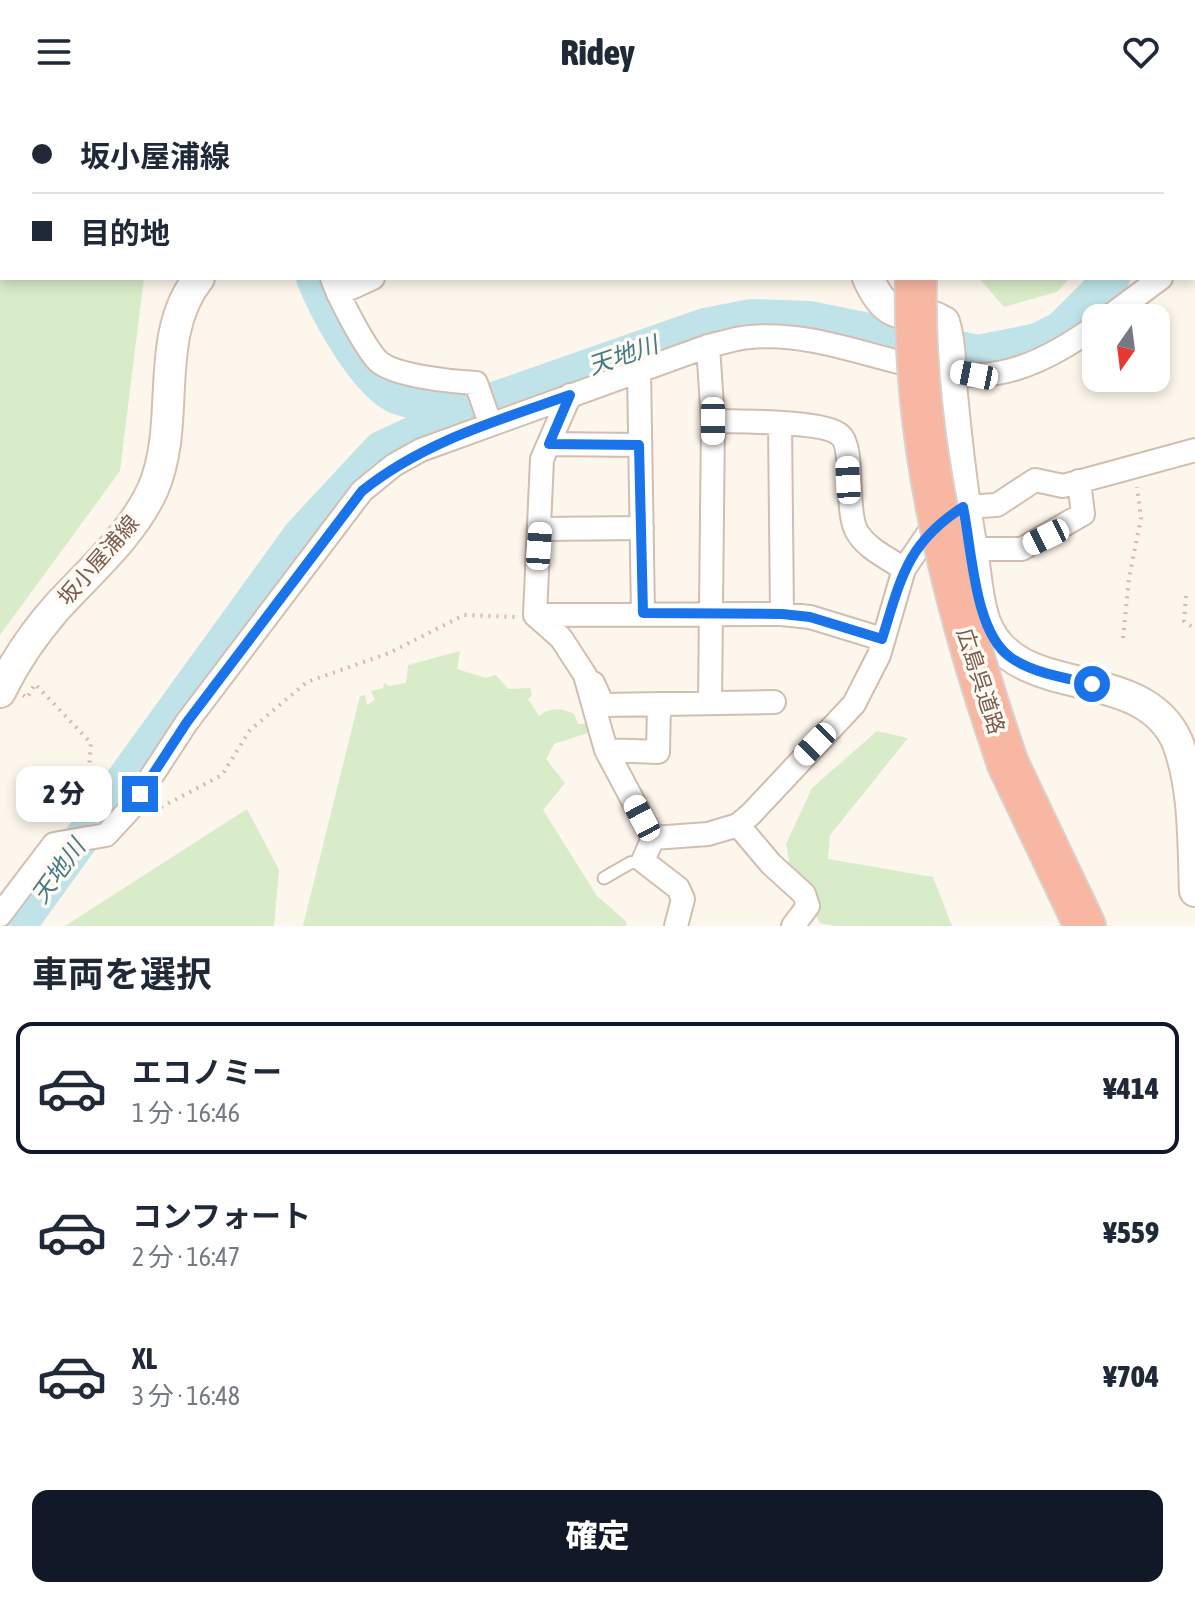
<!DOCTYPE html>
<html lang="ja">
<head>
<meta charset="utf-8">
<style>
  body { margin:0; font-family:"Asap Condensed","Noto Sans JP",sans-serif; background:#f2f2f3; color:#1f2937; height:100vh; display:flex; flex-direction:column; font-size:30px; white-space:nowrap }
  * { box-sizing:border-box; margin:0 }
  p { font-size:26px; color:#747a83 }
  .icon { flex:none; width:44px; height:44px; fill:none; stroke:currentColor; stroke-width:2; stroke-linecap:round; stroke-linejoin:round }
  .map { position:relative; height:822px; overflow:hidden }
  .drawer { display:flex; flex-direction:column; background:#fff; flex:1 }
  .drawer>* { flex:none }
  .banner { position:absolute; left:0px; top:0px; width:1196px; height:176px; box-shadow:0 4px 12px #0003; display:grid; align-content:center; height:176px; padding:0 32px; background:#fff }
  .needle { width:52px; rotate:194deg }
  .fabs { position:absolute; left:1082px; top:200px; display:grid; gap:16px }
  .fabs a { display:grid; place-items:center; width:88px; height:88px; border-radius:16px; background:#fff; box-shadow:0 4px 12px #0003; font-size:40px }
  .end { position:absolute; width:36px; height:36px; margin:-18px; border:10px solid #1a73e8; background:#fff; box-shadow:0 0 0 4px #fff }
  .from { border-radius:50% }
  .bubble { position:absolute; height:56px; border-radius:16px; background:#fff; box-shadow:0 4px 12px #0003; font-size:26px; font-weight:800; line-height:56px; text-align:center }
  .car { position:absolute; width:24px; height:48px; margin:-24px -12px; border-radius:10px; box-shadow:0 0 6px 2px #0007; background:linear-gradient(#fff 24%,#345 0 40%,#fff 0 76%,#345 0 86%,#fff 0) }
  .banner b { display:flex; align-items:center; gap:28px; height:76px; font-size:30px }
  .banner b+b { border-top:2px solid #e0e1e3 }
  .banner i { width:20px; height:20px; background:#1f2937 }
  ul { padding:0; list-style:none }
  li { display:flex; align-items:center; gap:24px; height:132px; margin:0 16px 12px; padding:0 16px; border:4px solid transparent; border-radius:16px }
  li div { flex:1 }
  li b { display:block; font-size:30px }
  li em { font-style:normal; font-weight:800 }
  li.current { border-color:#111827 }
  li>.icon { width:72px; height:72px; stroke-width:1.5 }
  h2 { padding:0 32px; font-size:36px; line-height:96px }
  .primary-button { display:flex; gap:16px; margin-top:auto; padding:16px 32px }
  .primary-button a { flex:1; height:92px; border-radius:16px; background:#111827; color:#fff; font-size:32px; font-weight:800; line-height:92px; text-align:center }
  header { display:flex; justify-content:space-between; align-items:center; height:104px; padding:0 32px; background:#fff; font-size:36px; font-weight:800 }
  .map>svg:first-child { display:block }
  .green { fill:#d8ecc9 }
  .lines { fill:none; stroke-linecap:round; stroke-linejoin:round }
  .river { stroke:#bfe3e8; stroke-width:36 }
  .lane-casing { stroke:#d1beb0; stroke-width:15 }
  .street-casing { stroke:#d1beb0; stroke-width:26 }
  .secondary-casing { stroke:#d6c0b0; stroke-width:34 }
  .highway-casing { stroke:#dad1cd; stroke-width:44 }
  .path { stroke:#d9b8a5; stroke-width:4; stroke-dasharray:2 6; stroke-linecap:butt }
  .lane { stroke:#fff; stroke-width:11 }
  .street { stroke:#fff; stroke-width:22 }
  .secondary { stroke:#fff; stroke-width:30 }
  .highway { stroke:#f7b7a3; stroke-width:40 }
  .highway-bridge-casing { stroke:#dad1cd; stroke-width:44; stroke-linecap:butt }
  .highway-bridge { stroke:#f7b7a3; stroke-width:40 }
  .route { stroke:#1a73e8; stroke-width:10 }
  .labels { text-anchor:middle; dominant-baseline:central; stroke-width:7; stroke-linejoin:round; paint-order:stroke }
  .street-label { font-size:22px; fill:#7a5c4d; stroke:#fffaf3 }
  .water-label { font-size:24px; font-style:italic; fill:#437c86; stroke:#fffaf3 }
</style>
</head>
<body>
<header><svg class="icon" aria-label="menu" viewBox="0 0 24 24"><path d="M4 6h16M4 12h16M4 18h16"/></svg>Ridey<svg class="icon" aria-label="heart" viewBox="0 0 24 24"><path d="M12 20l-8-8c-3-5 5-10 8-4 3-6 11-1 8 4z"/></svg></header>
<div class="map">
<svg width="1195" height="822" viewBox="0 0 1195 822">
  <rect width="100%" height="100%" fill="#fdf6ec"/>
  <path class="green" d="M0,0L150,2H2V174H144L120,367L0,531Z
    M262,0H912L263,2Z
    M979,174H1070L1057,188L1004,203Z
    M460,547L457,565L486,574L496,571L508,585L530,584L532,591L528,595L539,612C550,603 562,604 574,610L578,620L590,619L591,628L554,640L546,655L565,679L543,706L597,792L626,817L627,822H303L360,592L365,591L367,601L375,596L371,587L383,584L384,579L389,582L406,579L408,561Z
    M877,627L908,634L830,731L828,755L933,773L952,822H835L820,819L792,771L786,740L812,684Z
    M247,705L279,766L274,822H65Z"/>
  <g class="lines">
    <path class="river" d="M1194,110L1195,109
      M314,174C326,205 367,281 399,293C419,300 444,302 465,306
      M18,822L301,431L381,345L465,306L705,222L752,213L809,215L978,249L1038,237L1061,225L1112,174"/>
    <defs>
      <path id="lane" d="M604,774L630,759L643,757"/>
      <path id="street" d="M1194,149H1195
        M332,174C338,192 365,244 378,257C394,272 454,278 476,279L490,319
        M338,190L373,174
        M1107,214L1161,174
        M708,242L713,317L710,599
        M639,267L643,509
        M570,291L542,355L535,511L561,534L585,571L606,646L653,734L708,730L738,721L751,710L854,600L879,551L904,465L934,421L963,403L997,401L1035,376L1063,382L1195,346
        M713,317C738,318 823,316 840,331C855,343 845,404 856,426C865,444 888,454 904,465
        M780,319L782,510
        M549,340L639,341
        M540,425L642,424
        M972,445H1022L1083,410L1079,377
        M535,511L782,510L810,513L882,535
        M593,579L603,601L774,598
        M606,646L658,648L659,601
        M738,721L771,760L804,790L808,802L793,822
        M653,734L643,757L678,784L683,795L676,822
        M0,811L54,740L106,731L130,705L187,618L362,387L394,361L421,346L708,242C722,239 736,234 750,233C826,226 898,268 973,271C1018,272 1061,247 1096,222"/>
      <path id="secondary" d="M868,174C893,229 910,197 944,218C951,240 950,267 952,290C957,343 963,394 972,446C976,469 977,496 985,518C1015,599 1141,557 1177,637C1195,683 1193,739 1195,787
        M0,588C15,557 35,528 58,502C92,465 132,431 153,385C182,318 152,233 199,174"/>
      <path id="highway" d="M924,2V0
        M1008,660L1085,822"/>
    </defs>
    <use href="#lane" class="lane-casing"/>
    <use href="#street" class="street-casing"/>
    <use href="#secondary" class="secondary-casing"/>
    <use href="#highway" class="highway-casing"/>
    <path class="path" d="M1186,492L1184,517L1195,525
      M1123,534L1129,474L1141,414L1137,383
      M23,591L27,594L35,580L91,639L85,715
      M154,707L222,671L250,626L307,578L389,549L464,511L517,513"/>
    <use href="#lane" class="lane"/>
    <use href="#street" class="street"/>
    <use href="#secondary" class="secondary"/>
    <use href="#highway" class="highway"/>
    <defs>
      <path id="highway-bridge" d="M916,174C912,341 954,503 1008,660"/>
    </defs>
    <use href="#highway-bridge" class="highway-bridge-casing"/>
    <use href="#highway-bridge" class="highway-bridge"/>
  </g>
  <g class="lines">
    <path class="route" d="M140,690L187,618L362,387C423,338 496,317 570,291L549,340L639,341L643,509L782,510L810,513L882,535C901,474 907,439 963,403C972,445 974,527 1010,553C1032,569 1066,574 1092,580"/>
  </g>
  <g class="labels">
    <g class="street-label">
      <text transform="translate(98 456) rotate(-49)">坂小屋浦線</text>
      <text transform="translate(981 577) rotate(72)">広島呉道路</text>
    </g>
    <g class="water-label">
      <text transform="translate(623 251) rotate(-19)">天地川</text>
      <text transform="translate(58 767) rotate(-54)">天地川</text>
    </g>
  </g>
</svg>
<div class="fabs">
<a><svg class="needle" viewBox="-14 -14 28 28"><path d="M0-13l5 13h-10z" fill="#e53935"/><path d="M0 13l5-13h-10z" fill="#747a83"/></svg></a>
</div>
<i class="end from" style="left:1092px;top:580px"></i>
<i class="end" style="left:140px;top:690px"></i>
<div class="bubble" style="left:16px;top:662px;width:96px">2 分</div>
<i class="car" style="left:974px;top:271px;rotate:281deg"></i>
<i class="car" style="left:713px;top:317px;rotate:180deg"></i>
<i class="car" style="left:848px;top:376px;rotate:357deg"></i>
<i class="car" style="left:1046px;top:433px;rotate:244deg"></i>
<i class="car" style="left:539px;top:442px;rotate:4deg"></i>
<i class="car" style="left:815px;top:640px;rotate:224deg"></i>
<i class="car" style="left:642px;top:714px;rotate:332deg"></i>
<div class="banner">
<b><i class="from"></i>坂小屋浦線</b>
<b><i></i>目的地</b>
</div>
</div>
<section class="drawer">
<h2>車両を選択</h2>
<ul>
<li class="current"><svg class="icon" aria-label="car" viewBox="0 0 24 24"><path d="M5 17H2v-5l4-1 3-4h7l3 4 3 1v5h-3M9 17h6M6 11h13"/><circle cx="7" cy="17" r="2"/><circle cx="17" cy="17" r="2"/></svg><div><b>エコノミー</b><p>1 分 · 16:46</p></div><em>¥414</em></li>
<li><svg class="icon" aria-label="car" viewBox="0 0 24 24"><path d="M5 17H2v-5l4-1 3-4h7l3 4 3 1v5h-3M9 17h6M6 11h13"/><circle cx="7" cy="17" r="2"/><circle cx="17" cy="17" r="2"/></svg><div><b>コンフォート</b><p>2 分 · 16:47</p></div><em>¥559</em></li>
<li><svg class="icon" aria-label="car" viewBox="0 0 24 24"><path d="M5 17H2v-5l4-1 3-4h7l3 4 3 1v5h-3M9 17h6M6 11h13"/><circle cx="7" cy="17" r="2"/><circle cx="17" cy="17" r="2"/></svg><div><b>XL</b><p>3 分 · 16:48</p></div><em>¥704</em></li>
</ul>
<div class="primary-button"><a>確定</a></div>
</section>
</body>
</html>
